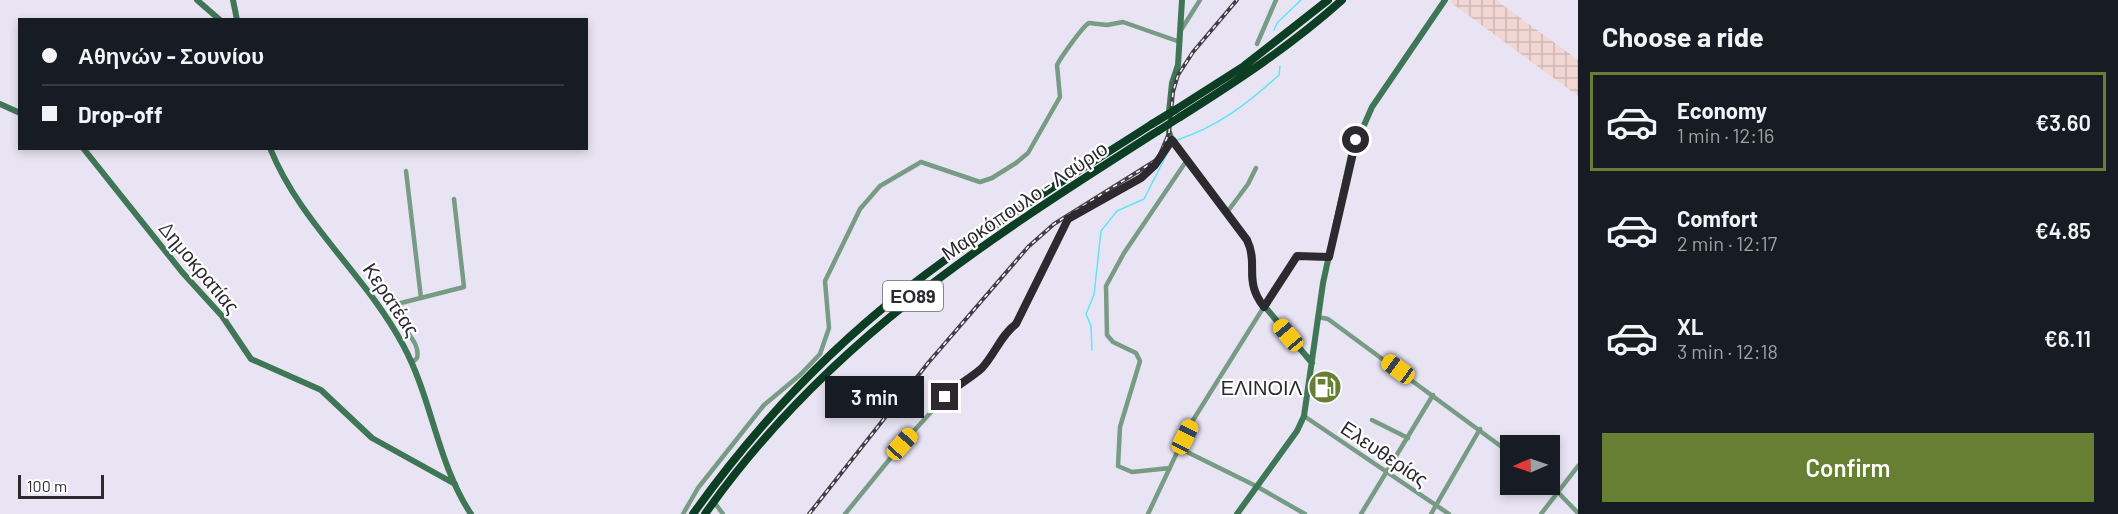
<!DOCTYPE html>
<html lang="en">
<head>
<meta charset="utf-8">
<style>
  body { margin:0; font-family:Barlow,sans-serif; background:#20242c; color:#f1f3f6; height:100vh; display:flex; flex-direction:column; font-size:22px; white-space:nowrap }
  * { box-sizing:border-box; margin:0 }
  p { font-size:20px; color:#9ea1a6 }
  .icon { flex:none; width:33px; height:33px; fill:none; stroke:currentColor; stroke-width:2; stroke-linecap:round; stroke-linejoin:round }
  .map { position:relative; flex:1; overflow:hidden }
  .sheet { display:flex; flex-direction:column; background:#171b24; width:540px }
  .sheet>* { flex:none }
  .banner { position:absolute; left:18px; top:18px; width:570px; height:132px; border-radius:0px; box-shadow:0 3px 9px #0003; display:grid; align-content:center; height:132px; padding:0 24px; background:#171b24 }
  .needle { width:39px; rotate:268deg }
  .controls { position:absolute; left:1500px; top:435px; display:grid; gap:12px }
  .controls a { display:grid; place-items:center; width:60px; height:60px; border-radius:0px; background:#171b24; box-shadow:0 3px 9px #0003; font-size:30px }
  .scale { position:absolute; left:18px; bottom:15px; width:86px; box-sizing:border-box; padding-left:6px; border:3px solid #2c2a2f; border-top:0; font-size:16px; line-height:21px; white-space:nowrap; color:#2c2a2f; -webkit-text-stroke:4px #fff; paint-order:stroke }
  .end { position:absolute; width:27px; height:27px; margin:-14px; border:8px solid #2c2a2f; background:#fff; box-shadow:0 0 0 3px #fff }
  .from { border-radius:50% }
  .bubble { position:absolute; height:42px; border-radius:0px; background:#171b24; box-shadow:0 3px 9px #0003; font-size:20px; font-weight:600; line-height:42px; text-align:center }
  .car { position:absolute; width:18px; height:36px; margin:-18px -9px; border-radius:8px; box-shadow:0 0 4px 2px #0007; background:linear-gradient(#f5c518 24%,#345 0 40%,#f5c518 0 76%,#345 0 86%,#f5c518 0) }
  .banner b { display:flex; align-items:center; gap:21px; height:57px; font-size:22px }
  .banner b+b { border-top:2px solid #363941 }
  .banner i { width:15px; height:15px; background:#f1f3f6 }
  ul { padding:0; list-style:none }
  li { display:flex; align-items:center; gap:18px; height:99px; margin:0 12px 9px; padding:0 12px; border:3px solid transparent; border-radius:0px }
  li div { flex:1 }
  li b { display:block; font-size:22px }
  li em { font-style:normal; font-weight:600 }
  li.on { border-color:#667f32 }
  li>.icon { width:54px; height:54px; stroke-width:1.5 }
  h2 { padding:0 24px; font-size:27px; line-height:72px }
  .cta { display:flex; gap:12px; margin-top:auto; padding:12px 24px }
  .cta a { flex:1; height:69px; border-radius:0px; background:#667f32; color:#fff; font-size:24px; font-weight:600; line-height:69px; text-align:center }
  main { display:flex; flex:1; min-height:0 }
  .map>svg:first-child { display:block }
  .industrial { fill:url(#industrial-grid) }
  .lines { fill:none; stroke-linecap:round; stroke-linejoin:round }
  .stream { stroke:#60e5f3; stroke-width:1.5 }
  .street { stroke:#779b84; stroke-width:4.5 }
  .secondary { stroke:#3f7655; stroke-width:6 }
  .highway { stroke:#0c3e24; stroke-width:8 }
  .rail-casing { stroke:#413f45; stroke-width:4 }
  .rail { stroke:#fff; stroke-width:1.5; stroke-dasharray:4.5; stroke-linecap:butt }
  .highway-bridge { stroke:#0c3e24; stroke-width:8 }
  .route { stroke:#2c2a2f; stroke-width:8 }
  .labels { text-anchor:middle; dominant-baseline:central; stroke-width:4.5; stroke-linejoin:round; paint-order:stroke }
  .shield { fill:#fff; stroke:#6b6a6d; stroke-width:1.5 }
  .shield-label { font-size:18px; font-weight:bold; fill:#2c2a2f }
  .street-label { font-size:20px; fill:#2c2a2f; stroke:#fff }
  .poi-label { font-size:20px; fill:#2c2a2f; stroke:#fff; text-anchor:end }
</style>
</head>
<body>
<main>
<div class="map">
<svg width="1578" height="514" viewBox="0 0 1578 514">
  <defs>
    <pattern id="industrial-grid" width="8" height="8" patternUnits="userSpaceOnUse" patternTransform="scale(1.5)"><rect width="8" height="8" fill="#f1d6d3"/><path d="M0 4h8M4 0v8" fill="none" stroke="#cfb8b5"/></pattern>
  </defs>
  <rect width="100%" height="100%" fill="#e9e4f3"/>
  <path class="industrial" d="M1452,0H1496L1578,60V96L1450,2Z"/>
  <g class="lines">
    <path class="stream" d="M1274,30L1277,23L1301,0
      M1177,140C1219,126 1247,104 1279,75L1280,66
      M1092,350L1091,326L1086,314L1094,295L1101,231L1117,211L1144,199L1170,148"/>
    <path class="street" d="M1181,30L1200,0
      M1257,44L1276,0
      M406,171L421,298
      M1228,211L1248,184L1256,168
      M1318,317L1328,319L1510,453
      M412,363L417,358C422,338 391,324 397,304L464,287L454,199
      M1304,416L1449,514
      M1372,420L1408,438
      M1179,448L1256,486L1305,514
      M1170,468L1132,472L1118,466L1120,427L1140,361L1136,353L1113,342L1107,335L1106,286L1124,253L1187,160
      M1550,484L1578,513
      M714,502L723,514
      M683,514L698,488L764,405L800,375L820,354L829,328L825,281L860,209L880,186L921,162L980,182L992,178L1016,163L1028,153L1060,97L1057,65C1061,57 1083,26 1089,23L1107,25L1123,22L1180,42
      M845,514L902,444L952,389L973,375L990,359L1004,335L1020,317L1030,292L1042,275L1068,219L1141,178L1155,165L1172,140
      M1148,514L1190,425L1293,260L1297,256L1329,257
      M1361,514L1433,395
      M1431,514L1480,429
      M1541,514L1578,466"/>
    <path class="secondary" d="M197,0L220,20
      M233,0L237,20
      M0,104L20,113
      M1169,112L1172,83L1178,65L1182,0
      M1169,132L1172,141L1247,240C1255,257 1247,278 1256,296L1312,363
      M83,148L182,272L222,316L251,359L321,390L372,438L455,484
      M270,148C300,223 366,275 403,345C432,398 437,463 471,514
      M1237,514L1297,431L1304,416L1323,283L1351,155L1372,107L1445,0"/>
    <path class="highway" d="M1175,110L1244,66L1328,0
      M1180,117C1237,81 1292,45 1342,0
      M693,514C752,431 824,354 904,291C983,229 1068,178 1152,124
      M705,514C826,342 984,242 1158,131"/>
    <defs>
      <path id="rail" d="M809,514L928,363L1028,247L1054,224L1158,159L1169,133L1173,92L1178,75L1193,52L1237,0"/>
    </defs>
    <use href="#rail" class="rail-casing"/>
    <use href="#rail" class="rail"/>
    <path class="highway-bridge" d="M1152,124L1175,110
      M1158,131L1180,117"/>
  </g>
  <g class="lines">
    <path class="route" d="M945,397C956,385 970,379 982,368C995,354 1001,335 1016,324L1068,219L1141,178L1155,165L1172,140L1247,240C1259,265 1243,280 1264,307L1297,256L1329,257L1356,140"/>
  </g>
  <defs>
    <symbol id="fuel-disc" viewBox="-11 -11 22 22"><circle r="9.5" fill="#667f32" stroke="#fff"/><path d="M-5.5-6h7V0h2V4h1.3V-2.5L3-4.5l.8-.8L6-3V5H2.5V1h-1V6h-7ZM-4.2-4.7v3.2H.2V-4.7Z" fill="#fff"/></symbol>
  </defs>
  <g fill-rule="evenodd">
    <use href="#fuel-disc" x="1306" y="368" width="38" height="38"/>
  </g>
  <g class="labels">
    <rect class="shield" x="883" y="281" width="60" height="30" rx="4.5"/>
    <g class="shield-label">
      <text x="913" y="296">ΕΟ89</text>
    </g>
    <g class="street-label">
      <text transform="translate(1024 200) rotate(-34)">Μαρκόπουλο - Λαύριο</text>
      <text transform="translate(200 267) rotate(50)">Δημοκρατίας</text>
      <text transform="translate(392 299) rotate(56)">Κερατέας</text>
      <text transform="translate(1385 453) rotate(34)">Ελευθερίας</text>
    </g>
    <g class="poi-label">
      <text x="1302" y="387">ΕΛΙΝΟΙΛ</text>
    </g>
  </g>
</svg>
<div class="controls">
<a><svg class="needle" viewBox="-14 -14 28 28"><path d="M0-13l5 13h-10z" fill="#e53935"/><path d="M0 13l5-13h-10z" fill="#9ea1a6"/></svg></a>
</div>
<div class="scale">100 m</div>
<i class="end from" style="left:1356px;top:140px"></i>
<i class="end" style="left:945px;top:397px"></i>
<div class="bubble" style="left:825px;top:376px;width:99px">3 min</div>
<i class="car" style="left:1288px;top:335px;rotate:320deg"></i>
<i class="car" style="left:1398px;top:369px;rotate:306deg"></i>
<i class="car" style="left:1185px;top:437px;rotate:26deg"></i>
<i class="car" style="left:902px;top:444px;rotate:42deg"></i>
<div class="banner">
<b><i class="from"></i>Αθηνών - Σουνίου</b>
<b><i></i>Drop-off</b>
</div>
</div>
<section class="sheet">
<h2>Choose a ride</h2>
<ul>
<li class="on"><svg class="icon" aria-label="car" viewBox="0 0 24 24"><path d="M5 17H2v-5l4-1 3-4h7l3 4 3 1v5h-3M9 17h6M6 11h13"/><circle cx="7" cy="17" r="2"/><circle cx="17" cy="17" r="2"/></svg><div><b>Economy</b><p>1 min · 12:16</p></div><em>€3.60</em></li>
<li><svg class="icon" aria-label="car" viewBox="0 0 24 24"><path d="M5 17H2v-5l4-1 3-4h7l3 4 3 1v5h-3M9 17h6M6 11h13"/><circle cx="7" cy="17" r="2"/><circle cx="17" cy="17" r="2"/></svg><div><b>Comfort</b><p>2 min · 12:17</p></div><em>€4.85</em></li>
<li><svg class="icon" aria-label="car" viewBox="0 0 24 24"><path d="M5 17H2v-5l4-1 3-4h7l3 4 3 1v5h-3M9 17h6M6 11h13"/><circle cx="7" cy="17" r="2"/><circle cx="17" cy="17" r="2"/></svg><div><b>XL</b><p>3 min · 12:18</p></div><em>€6.11</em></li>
</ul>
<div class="cta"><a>Confirm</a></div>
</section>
</main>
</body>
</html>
